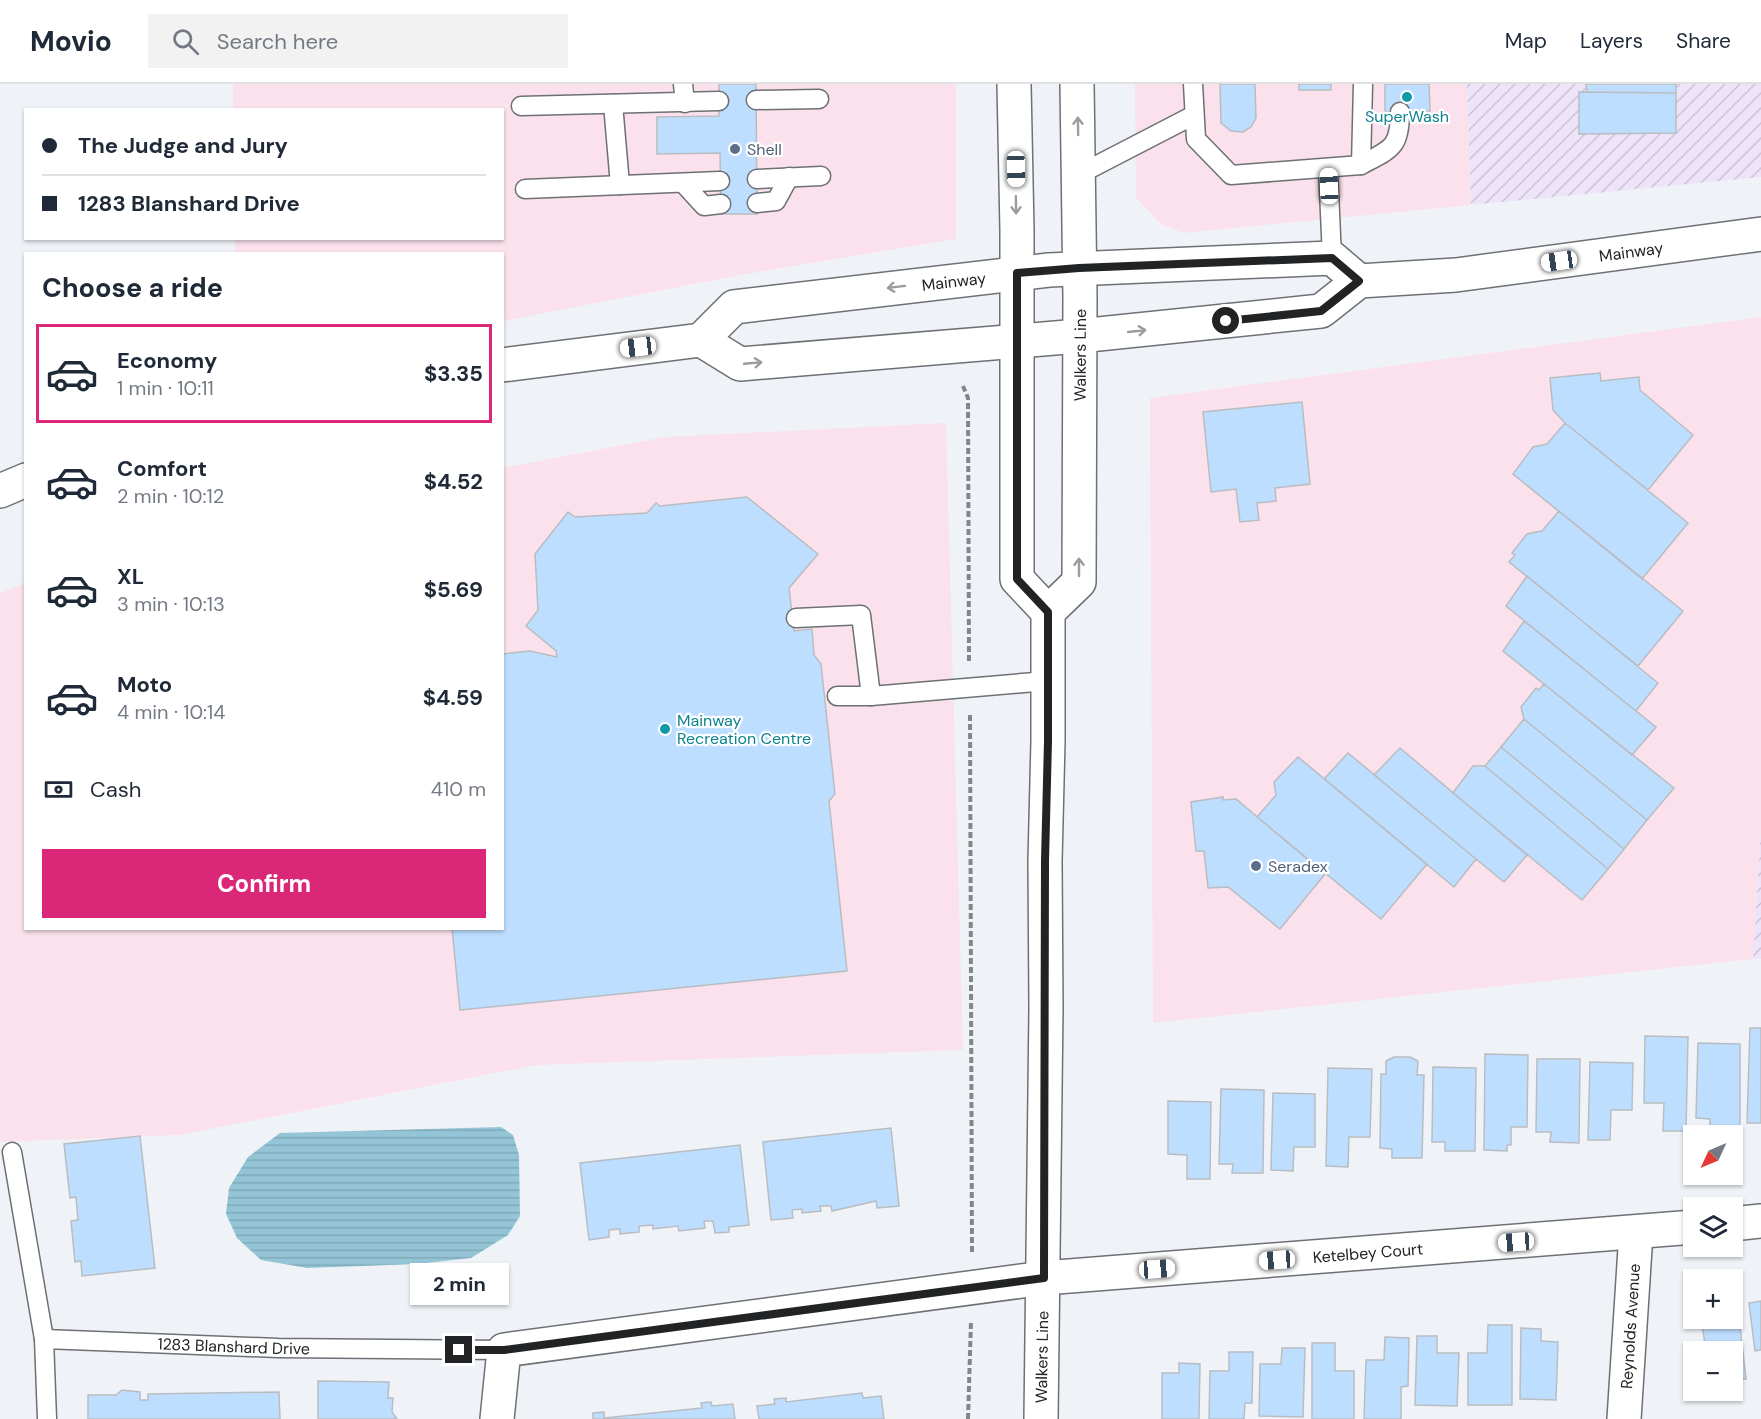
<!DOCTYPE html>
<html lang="en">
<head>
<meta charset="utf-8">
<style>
  body { margin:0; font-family:"DM Sans",sans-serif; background:#f2f2f3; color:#1f2937; height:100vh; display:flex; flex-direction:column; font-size:22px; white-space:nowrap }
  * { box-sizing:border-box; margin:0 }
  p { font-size:20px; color:#747a83 }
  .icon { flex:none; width:33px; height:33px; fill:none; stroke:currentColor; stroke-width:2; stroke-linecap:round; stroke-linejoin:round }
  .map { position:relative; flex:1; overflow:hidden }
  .details { position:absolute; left:24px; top:168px; width:480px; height:678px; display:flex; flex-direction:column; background:#fff; border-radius:0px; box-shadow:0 2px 4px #0004 }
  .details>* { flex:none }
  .hud { position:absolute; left:24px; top:24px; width:480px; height:132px; border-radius:0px; box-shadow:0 2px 4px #0004; display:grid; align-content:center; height:132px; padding:0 18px; background:#fff }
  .needle { width:39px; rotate:226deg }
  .buttons { position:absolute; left:1683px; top:1041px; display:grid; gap:12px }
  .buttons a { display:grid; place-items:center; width:60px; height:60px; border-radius:0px; background:#fff; box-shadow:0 2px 4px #0004; font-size:30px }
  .end { position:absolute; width:27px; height:27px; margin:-14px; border:8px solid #212324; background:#fff; box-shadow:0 0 0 3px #fff }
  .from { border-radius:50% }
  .bubble { position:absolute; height:42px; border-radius:0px; background:#fff; box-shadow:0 2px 4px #0004; font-size:20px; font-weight:700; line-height:42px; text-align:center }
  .car { position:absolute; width:18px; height:36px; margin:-18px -9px; border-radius:8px; box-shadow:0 0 4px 2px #0007; background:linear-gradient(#fff 24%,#345 0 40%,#fff 0 76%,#345 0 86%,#fff 0) }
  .hud b { display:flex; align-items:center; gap:21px; height:57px; font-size:22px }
  .hud b+b { border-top:2px solid #e0e1e3 }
  .hud i { width:15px; height:15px; background:#1f2937 }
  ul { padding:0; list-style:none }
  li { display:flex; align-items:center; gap:18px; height:99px; margin:0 12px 9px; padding:0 6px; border:3px solid transparent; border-radius:0px }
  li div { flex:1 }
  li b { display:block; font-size:22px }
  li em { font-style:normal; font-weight:700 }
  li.current { border-color:#db2777 }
  li>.icon { width:54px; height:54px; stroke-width:1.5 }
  h2 { padding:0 18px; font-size:27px; line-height:72px }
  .pay { display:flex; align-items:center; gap:15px; height:66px; padding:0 18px; font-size:22px }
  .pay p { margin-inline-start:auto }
  .button { display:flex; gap:12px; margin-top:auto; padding:12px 18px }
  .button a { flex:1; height:69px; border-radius:0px; background:#db2777; color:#fff; font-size:24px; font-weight:700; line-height:69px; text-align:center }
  header { display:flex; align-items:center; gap:36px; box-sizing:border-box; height:84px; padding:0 30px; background:#fff; border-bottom:2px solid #e0e1e3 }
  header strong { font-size:28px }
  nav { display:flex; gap:33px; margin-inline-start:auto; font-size:21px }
  .search { width:420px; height:54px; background:#f2f2f3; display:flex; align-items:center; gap:15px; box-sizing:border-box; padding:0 21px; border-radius:0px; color:#747a83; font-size:22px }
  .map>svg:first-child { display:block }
  .commercial { fill:#fae1eb }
  .industrial { fill:url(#industrial-furrows) }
  .water { fill:url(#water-rules) }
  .building { fill:#bedeff; stroke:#b9bdc1; stroke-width:1.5 }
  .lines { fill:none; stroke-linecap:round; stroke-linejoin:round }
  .service-casing { stroke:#6d7074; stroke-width:21 }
  .minor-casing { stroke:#6d7074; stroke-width:36 }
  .tertiary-casing { stroke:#6d7074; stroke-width:36 }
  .secondary-casing { stroke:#6d7074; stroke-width:36 }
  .path { stroke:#838689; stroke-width:4; stroke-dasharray:6 3; stroke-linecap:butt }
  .service { stroke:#fff; stroke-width:18 }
  .minor { stroke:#fff; stroke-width:33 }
  .tertiary { stroke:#fff; stroke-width:33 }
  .secondary { stroke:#fff; stroke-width:33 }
  .oneway { stroke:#9b9c9c }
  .route { stroke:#212324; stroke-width:8 }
  .culture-dot { fill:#0f9aa8; stroke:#fff; stroke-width:2 }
  .service-dot { fill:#5c6f8a; stroke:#fff; stroke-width:2 }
  .labels { text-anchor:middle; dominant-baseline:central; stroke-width:4.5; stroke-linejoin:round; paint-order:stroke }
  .culture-label { font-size:16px; fill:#0d838f; stroke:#fff }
  .service-label { font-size:16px; fill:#4e5e75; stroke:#fff; text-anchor:start }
  .street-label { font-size:16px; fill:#212324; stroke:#fff }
</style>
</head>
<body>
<header>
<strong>Movio</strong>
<div class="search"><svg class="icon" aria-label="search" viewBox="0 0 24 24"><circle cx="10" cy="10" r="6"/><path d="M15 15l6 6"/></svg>Search here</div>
<nav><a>Map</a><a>Layers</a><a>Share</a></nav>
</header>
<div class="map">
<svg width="1761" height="1335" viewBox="0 0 1761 1335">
  <defs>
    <pattern id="industrial-furrows" width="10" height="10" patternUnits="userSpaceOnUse" patternTransform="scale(1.5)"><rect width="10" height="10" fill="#eee4f9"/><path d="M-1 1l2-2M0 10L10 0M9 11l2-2" fill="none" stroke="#ccc3d5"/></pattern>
    <pattern id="water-rules" width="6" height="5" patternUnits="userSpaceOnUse" patternTransform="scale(1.5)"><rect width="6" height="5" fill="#94c5d7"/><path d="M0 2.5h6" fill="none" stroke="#7fa9b8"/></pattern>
  </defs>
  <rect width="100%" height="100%" fill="#eff3f8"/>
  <path class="commercial" d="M233,0H956V155L741,191L503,237L502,170L235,169V155L502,154V26L233,25Z
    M1135,0H1467L1471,121L1183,149L1161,140L1136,114Z
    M1761,233V746L1753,875L1153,939L1150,314Z
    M946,339L963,966L536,981L180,1051L0,1058V509L25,499L26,844H502L503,384L664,353Z"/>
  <path class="industrial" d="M1467,0H1761V93L1471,121Z
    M1761,746V875H1753Z"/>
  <path class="water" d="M501,1043L513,1051L519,1071L520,1132L508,1151L471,1174L417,1180L307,1184L261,1176L237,1154L226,1130L229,1104L248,1073L280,1049Z"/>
  <path class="building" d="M719,0H756L757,130H721L720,69L657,70V33L719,32Z
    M1220,0H1255L1256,34L1251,43L1243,48L1231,47L1221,39Z
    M1299,0H1331V6H1299Z
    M1385,0H1429L1430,27L1385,28Z
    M1586,0H1676V9L1587,8Z
    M1579,8L1676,9V49L1579,50Z
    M1600,289L1601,297L1639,293L1640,306L1693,351L1648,406L1565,339L1553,326L1550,294Z
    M1302,318L1310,400L1275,404L1276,417L1257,419L1259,436L1240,438L1236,405L1211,408L1203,328Z
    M1565,339L1688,439L1642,495L1513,390L1533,363L1547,360Z
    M747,413L818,470L789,504L794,547L812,545L814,571L821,580L835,710L829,717L847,887L460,926L452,844H502V570L530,567L557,573L556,567L526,542L538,526L535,470L568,428L575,433L647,429L656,419L660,422Z
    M1559,427L1683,527L1638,582L1509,478L1515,471L1512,469L1527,450L1542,447Z
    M1527,492L1658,599L1636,627L1506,522Z
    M1524,537L1656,643L1632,671L1503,567Z
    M1544,600L1674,704L1647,736L1524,635L1521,623L1536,604L1539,606Z
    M1524,635L1647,736L1624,765L1501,663Z
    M1501,663L1624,765L1608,785L1485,682Z
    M1400,664L1527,771L1504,798L1374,691Z
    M1348,669L1476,775L1454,803L1324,695Z
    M1298,673L1427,780L1381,835L1257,733L1276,711L1274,698Z
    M1473,682H1485L1608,785L1582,816L1453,709Z
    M1223,713V716L1236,715L1325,790L1280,845L1228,803L1208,804L1204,767H1196L1191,718Z
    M1750,944H1761V1039H1747Z
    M1645,952L1688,953L1686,1047H1663L1664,1019H1644Z
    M1698,959L1740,960V1044H1710V1035L1696,1034Z
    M1485,970L1528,971L1527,1043H1511V1061H1507V1067L1484,1066Z
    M1394,973H1410L1418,977L1417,991H1424L1422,1074H1392V1065L1380,1064L1381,990H1386V977Z
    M1537,975H1580L1579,1059L1550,1058L1551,1048H1536Z
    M1590,978L1633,979L1632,1026H1611L1610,1056H1588Z
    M1433,983L1476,984L1475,1067H1445V1058H1432Z
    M1328,984L1372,985L1370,1053H1349L1348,1083L1326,1082Z
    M1221,1005L1264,1006L1263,1089H1232L1233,1080H1219Z
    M1273,1009L1315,1010V1063H1294L1293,1087L1271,1086Z
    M1168,1017L1211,1018L1210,1095H1187V1071L1168,1070Z
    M891,1044L899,1122L877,1124L876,1117L832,1127L831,1122H820L821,1127L802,1129V1125L792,1126L793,1134L771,1136L763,1058Z
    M140,1052L155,1184L82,1192L81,1177L75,1178L71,1137L78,1136L76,1113L70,1114L64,1060Z
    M740,1061L749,1141L729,1143V1148L715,1149L713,1137H704L705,1144L679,1147L678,1142L653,1145V1141L639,1142V1148L620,1150V1145L609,1146V1153L589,1156L580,1079Z
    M1761,1217V1266L1755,1267L1749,1219Z
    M1732,1225H1738L1746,1295L1732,1296V1268H1706L1702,1239L1719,1237V1234H1732Z
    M1488,1241H1512V1321H1468V1269H1487Z
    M1521,1244L1541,1245V1257L1558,1258L1556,1316L1520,1315Z
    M1417,1252H1437V1269H1459L1457,1322L1415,1321Z
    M1385,1253L1409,1254L1408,1302L1401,1303V1335H1364L1366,1276H1384Z
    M1312,1259H1335V1287H1354V1335H1312Z
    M1282,1264H1305L1303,1333L1259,1332L1260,1280H1281Z
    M1229,1268H1253L1252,1319H1245L1244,1335H1209L1210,1287H1229Z
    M1179,1279L1200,1280L1199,1335H1162V1289H1179Z
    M318,1297L389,1298L388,1314H393L392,1328L397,1335H318Z
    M122,1306L140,1308V1316H148V1310L279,1308L280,1335H88V1311H116Z
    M862,1309L863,1314L881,1312L884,1335H759L757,1322L775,1320L774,1315L786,1314V1318Z
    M711,1318L712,1322L733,1320L735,1335H593V1329L604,1328V1334L702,1324L701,1319Z"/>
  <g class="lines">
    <defs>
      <g id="service">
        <path d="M683,0L685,19"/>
        <path d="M1193,0L1196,55L1231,91L1361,81L1363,0"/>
        <path d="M756,16L819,15"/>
        <path d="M613,20L620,101"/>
        <path d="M521,22L719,17"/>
        <path d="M1361,81C1391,65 1400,64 1400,28"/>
        <path d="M1328,84L1332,174"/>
        <path d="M1078,91L1194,31"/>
        <path d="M757,95L821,92"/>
        <path d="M683,99L704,122L721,120"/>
        <path d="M525,105L720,97"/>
        <path d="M757,119L776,117L789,93"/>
        <path d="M796,534L861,531L871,612"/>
        <path d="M837,612H871L1047,597"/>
        <path d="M12,1068L44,1255"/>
        <path id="s1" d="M47,1335L44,1255L278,1264L504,1266"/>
      </g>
      <g id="minor">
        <path d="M1732,1140L1761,1137"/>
        <path id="s2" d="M497,1335L504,1266L1044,1194L1694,1143"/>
        <path id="s3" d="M1624,1335L1636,1149"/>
      </g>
      <g id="tertiary">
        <path id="s4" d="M701,256L734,223L1049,186L1332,174L1359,197"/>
        <path id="s5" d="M502,281L701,256L740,280L1079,252L1321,227L1359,197L1456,191L1761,150"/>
        <path d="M0,407L26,396"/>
      </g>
      <g id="secondary">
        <path d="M1014,0L1017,147V495L1048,528V657L1045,777L1046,924L1041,1335"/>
        <path id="s6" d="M1048,528L1079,498L1080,213L1077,0"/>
      </g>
    </defs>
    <use href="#service" class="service-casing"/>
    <use href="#minor" class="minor-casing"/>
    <use href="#tertiary" class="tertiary-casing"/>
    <use href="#secondary" class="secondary-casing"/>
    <path class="path" d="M963,302L968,314L969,578
      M970,631L972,1169
      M968,1335L971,1237"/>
    <use href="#service" class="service"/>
    <use href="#minor" class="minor"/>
    <use href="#tertiary" class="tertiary"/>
    <use href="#secondary" class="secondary"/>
  </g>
  <defs><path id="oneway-shaft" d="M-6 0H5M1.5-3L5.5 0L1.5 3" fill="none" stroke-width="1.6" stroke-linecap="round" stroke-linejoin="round" transform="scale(1.5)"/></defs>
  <g class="oneway">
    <use href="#oneway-shaft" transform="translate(1078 42) rotate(-91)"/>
    <use href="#oneway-shaft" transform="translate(1016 121) rotate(89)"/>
    <use href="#oneway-shaft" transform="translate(896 203) rotate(173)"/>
    <use href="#oneway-shaft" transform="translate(1137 247) rotate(-6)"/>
    <use href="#oneway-shaft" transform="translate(753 279) rotate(-5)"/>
    <use href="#oneway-shaft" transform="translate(1079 483) rotate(-90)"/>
  </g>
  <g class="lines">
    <path class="route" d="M459,1266H504L1044,1194L1045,777L1048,657V528L1017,495V189L1079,184L1332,174L1359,197L1321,227L1226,237"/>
  </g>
  <g class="culture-dot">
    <circle cx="1407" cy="13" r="6"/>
    <circle cx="665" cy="645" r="6"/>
  </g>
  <g class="service-dot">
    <circle cx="735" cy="65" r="6"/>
    <circle cx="1256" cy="782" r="6"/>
  </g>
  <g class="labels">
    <g class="culture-label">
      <text x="1407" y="32">SuperWash</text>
      <text x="677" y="636" text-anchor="start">Mainway<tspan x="677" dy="18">Recreation Centre</tspan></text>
    </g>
    <g class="service-label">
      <text x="747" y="65">Shell</text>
      <text x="1268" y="782">Seradex</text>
    </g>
    <g class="street-label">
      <text stroke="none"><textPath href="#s5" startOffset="1152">Mainway</textPath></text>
      <text stroke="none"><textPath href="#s4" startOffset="268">Mainway</textPath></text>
      <text stroke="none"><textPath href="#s6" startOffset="270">Walkers Line</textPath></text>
      <text stroke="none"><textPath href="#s2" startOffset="939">Ketelbey Court</textPath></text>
      <text stroke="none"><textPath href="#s3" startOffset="93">Reynolds Avenue</textPath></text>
      <text stroke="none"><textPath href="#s1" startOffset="270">1283 Blanshard Drive</textPath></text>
      <text transform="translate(1042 1273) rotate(-89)">Walkers Line</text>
    </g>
  </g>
</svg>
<div class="buttons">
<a><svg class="needle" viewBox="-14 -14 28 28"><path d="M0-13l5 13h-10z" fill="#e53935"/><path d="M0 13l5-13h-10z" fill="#747a83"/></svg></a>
<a><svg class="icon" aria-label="layers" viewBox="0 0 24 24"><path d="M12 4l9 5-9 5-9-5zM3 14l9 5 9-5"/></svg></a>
<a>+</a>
<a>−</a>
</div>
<i class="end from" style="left:1226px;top:237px"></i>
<i class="end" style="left:459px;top:1266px"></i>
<div class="bubble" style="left:410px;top:1179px;width:99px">2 min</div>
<i class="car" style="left:1016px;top:85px;rotate:179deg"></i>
<i class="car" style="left:1329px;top:102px;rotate:358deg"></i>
<i class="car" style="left:1559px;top:177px;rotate:262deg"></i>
<i class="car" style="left:638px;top:263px;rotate:263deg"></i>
<i class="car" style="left:1516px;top:1158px;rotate:266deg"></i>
<i class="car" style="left:1277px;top:1176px;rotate:266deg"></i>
<i class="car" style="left:1157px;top:1185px;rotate:86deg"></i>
<div class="hud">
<b><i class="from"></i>The Judge and Jury</b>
<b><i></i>1283 Blanshard Drive</b>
</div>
<section class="details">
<h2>Choose a ride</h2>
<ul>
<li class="current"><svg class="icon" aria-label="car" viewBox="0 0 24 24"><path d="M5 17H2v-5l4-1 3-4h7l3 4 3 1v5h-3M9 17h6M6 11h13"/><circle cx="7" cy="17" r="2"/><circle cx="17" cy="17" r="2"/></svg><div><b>Economy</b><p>1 min · 10:11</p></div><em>$3.35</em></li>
<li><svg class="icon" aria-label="car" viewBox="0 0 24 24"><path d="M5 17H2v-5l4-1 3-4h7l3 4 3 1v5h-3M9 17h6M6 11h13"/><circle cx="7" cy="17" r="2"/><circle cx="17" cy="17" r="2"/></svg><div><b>Comfort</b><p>2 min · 10:12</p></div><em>$4.52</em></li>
<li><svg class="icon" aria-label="car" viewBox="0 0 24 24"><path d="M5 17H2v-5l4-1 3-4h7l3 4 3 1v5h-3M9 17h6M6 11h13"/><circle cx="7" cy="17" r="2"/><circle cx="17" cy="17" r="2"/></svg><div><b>XL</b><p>3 min · 10:13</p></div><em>$5.69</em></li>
<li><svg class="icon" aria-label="car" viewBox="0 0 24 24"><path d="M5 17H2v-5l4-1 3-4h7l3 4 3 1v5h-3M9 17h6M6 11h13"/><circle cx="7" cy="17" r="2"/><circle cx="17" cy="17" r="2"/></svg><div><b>Moto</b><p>4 min · 10:14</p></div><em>$4.59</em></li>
</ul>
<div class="pay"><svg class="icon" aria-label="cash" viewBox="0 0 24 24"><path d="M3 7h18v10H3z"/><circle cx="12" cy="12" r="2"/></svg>Cash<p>410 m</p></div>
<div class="button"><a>Confirm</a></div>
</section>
</div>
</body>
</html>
